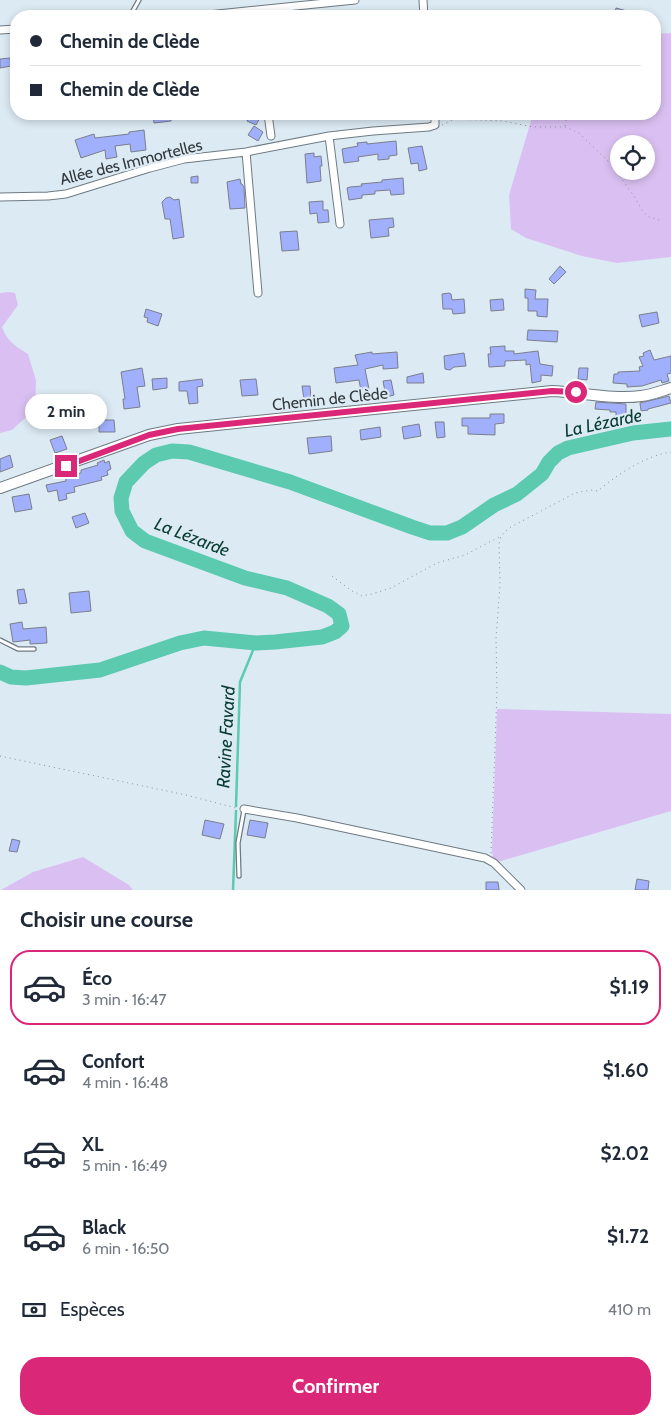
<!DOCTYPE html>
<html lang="fr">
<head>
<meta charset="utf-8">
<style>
  body { margin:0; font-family:Cabin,sans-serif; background:#f2f2f3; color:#1f2937; height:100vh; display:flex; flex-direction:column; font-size:19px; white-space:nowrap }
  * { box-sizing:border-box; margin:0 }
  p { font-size:16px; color:#747a83 }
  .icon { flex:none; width:28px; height:28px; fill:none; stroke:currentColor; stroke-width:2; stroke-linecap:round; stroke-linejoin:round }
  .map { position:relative; height:890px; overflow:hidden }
  .details { display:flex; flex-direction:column; background:#fff; flex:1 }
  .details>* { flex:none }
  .guide { position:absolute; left:10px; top:10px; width:651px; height:110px; border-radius:20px; box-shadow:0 2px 8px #0003; display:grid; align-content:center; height:110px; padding:0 20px; background:#fff }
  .tools { position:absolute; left:610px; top:135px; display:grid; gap:10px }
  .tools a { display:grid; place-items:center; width:45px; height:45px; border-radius:50%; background:#fff; box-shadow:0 2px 8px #0003; font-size:25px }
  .end { position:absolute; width:22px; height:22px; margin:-11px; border:6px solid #db2777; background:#fff; box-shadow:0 0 0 2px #fff }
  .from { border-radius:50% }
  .bubble { position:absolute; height:35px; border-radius:18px; background:#fff; box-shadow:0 2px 8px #0003; font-size:16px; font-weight:700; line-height:35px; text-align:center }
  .guide b { display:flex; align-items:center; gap:18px; height:48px; font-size:19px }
  .guide b+b { border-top:1px solid #e0e1e3 }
  .guide i { width:12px; height:12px; background:#1f2937 }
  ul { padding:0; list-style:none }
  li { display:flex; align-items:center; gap:15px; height:75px; margin:0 10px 8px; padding:0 10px; border:2px solid transparent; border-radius:20px }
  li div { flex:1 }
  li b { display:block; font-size:19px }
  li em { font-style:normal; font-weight:700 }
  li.selected { border-color:#db2777 }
  li>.icon { width:45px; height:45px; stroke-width:1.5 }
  h2 { padding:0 20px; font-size:22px; line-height:60px }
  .pay { display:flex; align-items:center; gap:12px; height:55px; padding:0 20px; font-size:19px }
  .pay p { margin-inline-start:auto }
  .cta { display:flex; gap:10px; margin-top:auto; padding:10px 20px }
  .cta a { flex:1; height:58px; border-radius:20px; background:#db2777; color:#fff; font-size:20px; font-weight:700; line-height:58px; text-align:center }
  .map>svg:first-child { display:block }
  .green { fill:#dac0f2; fill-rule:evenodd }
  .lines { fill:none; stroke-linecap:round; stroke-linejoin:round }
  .stream { stroke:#5bcaaf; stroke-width:2.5 }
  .river { stroke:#5bcaaf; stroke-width:15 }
  .building { fill:#a1b0fc; stroke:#7b7e8c }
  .lane-casing { stroke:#6e7a83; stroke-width:5.5 }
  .street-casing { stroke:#6e7a83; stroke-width:9 }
  .secondary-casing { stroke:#6e7a83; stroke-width:12 }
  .path { stroke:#89939a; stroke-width:1; stroke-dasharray:1 4; stroke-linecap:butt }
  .lane { stroke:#fff; stroke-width:3 }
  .street { stroke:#fff; stroke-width:7 }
  .secondary { stroke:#fff; stroke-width:10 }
  .route { stroke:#db2777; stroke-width:6 }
  .labels { text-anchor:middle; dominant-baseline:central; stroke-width:4.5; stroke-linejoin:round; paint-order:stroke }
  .street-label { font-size:16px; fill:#32373b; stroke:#dceaf4 }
  .water-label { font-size:18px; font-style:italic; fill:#093d32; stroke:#dceaf4 }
</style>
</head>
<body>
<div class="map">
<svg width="671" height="890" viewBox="0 0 671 890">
  <rect width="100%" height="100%" fill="#dceaf4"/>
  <path class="green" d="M671,33V257L617,263L582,256L526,238L511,229L509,195L533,114H655V34ZM619,144H646V171H619Z
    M9,292L15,293L18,305L2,327C7,341 15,346 28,354L36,380L35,409L12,430L0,433V293Z
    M497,709L671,714V811L494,863L492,851Z
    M83,857L129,885L133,890H1L33,872Z"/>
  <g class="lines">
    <path class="stream" d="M236,806L240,682L256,643
      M233,890L236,811"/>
    <path class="river" d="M0,672L11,677L26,678L100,670L180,643L204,638L256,643L275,642L322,637L335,632L342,626L339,614L328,606L287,588L245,578L145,541L132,531L122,511L121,498L126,482L144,463L156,455L172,451L189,452L290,482L412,527L430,533H447L462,527L494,505L517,494L542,474L549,462L558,453L568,448L633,433L671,429"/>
  </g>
  <path class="building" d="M616,8L638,14V16H614Z
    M10,58L11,66L0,68V59Z
    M153,114H171V121L154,123Z
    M250,114H256L261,116L256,125L247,121Z
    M254,126L263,132L258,141L248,135Z
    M144,130L146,150L131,152L130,144L115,146L117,157L106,159L105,150L81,158L75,140L94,134L95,138L129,134V132Z
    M396,141L397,155L389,156V159L378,160V154L358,157L359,161L344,163L342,149L358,146L357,143L367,142V144Z
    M422,146L427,169L419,171L418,163L411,164L408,148Z
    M314,153V157L321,156L322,166H320L321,181L307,183L305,154Z
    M198,176V183H191V177Z
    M403,178L404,194L391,195L390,190L375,191V194L362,195V198L349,200L347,188L350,187L362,186L361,184L382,182V180Z
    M240,179L241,184H242L244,187L245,208L230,209L227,182Z
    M170,197L174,200L179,199L184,237L173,239L170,219H165L162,202L166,198Z
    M323,201V210H328L329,222L318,223L317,213L310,214L309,202Z
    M393,218L394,227L388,228L389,236L371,238L369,220Z
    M297,231L299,250L282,251L280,232Z
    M560,266L566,272L554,284L549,279Z
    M525,289L536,290L535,299H548L547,317L537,316V311H528V298H525Z
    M449,293L451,294L452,300L464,299L465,313L453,314L452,309H443L442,294Z
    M503,299L504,310L491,311L490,300Z
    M146,309L162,314L158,326L147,322L148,318L144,317Z
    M657,312L659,323L642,327L639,315Z
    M528,330L558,331L557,342L527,340Z
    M505,346V351H514V354L538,351L540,364L553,366L552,376L541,375V381L532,383L530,364L526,365V360L505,361V366L489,367L488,354H491L490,347Z
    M650,350L654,360L671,356V373L667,374L669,381L662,383L661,380L642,386L627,387V384L613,383L614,374H618V372L640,371L639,367L643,366L639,357L644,356L643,353Z
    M372,352V354L397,352L398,368L383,369V365L365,369L369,389L361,391L359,380L336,383L334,368L358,365L355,355Z
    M464,353L466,366L454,367L450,370L445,369L444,356Z
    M142,368L145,386L137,387L140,407L124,409L123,399H125L121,372Z
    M579,368H588L587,380L578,379Z
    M423,373L424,383H407V377Z
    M167,378V388L153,390L152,379Z
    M202,379L203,386L197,387L198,403L189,404L187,391H179V382Z
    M256,379L258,395L242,396L240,380Z
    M391,380L394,395L386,397L383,381Z
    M302,386H310L311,398L304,399Z
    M669,396L671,403L648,409V410L641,411L640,403Z
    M596,402L626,404V418L616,417V412H610V410L595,409Z
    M76,404L80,414L73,417L69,408Z
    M490,414H504V423L495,424V435L468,434V426H462V418H490Z
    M99,420H114L115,432H99Z
    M435,422H444L445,437L437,438Z
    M419,424L421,436L404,439L402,427Z
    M380,427L381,437L361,440L360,430Z
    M62,436L67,449L55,453L50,440Z
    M331,436L332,451L309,454L307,438Z
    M10,455L13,467L0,472V459Z
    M104,460L105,463L109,461L111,469L107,471L108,475L101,477L102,480L74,487L75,492L66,494L67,499L59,501L57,490L48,492L46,485L66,481L65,476L81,473V470L98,465L97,463Z
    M29,494L32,509L15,512L12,497Z
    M85,513L89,523L76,528L72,517Z
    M24,589L27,603L19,604L17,590Z
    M89,591L91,611L71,613L69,593Z
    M22,622L23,629L46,627L47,643L30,644V640L13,642L10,624Z
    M205,820L224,824L220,839L202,835Z
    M250,820L268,823L265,838L247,835Z
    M12,839L20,841L17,852L9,851Z
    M637,879L649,881L648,890H635Z
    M486,882H498L499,890H486Z"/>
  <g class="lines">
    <defs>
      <path id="lane" d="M130,16L139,0
        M0,640L18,649H34
        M239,876L238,843L244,810"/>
      <path id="street" d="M423,0L424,16
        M198,16L355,0
        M0,30L16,29
        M268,114L271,136
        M329,136L340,224
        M246,152L258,293
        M0,197L48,196L66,194L150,168L184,159L246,152L329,136L373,131L429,127L435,125V114
        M244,809L297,818L485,858L494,863L521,890"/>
      <path id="secondary" d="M0,488L149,435L178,429L552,391C580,392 614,400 641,396C651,395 661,391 671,388"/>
    </defs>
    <use href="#lane" class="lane-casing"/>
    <use href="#street" class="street-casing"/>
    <use href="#secondary" class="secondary-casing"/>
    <path class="path" d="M442,125L454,119L503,121L533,127H565L579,133L611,164L634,196L643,212L649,217L663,221
      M565,126L567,114
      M332,576L352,591L362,596L372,594L391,588L437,563L465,555L501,536
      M0,756L186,795L236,808
      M491,853L497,691L496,638L500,585L499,544L501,536L509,528L575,493L591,490L598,491C616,475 647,455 671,452"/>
    <use href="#lane" class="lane"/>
    <use href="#street" class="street"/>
    <use href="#secondary" class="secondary"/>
  </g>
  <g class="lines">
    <path class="route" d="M66,466L149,435L178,429L552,391L576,392"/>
  </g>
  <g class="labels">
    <g class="street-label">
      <text transform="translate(131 162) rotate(-14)">Allée des Immortelles</text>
      <text transform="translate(330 399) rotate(-6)">Chemin de Clède</text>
    </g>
    <g class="water-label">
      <text transform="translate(603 423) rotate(-12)">La Lézarde</text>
      <text transform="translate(192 537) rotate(21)">La Lézarde</text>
      <text transform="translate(226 737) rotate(-87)">Ravine Favard</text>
    </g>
  </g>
</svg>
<div class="tools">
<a><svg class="icon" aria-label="locate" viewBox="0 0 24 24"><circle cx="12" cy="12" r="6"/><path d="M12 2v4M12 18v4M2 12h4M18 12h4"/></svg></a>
</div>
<i class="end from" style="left:576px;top:392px"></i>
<i class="end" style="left:66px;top:466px"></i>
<div class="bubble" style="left:25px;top:394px;width:82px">2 min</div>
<div class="guide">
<b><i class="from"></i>Chemin de Clède</b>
<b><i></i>Chemin de Clède</b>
</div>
</div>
<section class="details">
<h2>Choisir une course</h2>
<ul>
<li class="selected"><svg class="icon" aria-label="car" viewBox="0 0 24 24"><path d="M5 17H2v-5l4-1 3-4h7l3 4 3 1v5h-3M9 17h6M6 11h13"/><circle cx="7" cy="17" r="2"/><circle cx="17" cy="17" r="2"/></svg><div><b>Éco</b><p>3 min · 16:47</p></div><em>$1.19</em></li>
<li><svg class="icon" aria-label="car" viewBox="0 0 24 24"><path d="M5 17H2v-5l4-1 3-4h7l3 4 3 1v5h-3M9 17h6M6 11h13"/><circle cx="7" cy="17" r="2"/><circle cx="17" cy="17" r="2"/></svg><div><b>Confort</b><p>4 min · 16:48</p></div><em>$1.60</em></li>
<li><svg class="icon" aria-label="car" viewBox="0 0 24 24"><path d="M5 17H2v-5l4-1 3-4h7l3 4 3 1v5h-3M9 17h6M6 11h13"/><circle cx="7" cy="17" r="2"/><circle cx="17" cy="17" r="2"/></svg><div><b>XL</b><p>5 min · 16:49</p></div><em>$2.02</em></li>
<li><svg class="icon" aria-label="car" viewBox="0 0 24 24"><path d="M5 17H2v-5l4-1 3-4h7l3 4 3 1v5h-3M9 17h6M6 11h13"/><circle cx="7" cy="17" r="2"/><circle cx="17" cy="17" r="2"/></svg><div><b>Black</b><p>6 min · 16:50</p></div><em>$1.72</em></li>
</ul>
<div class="pay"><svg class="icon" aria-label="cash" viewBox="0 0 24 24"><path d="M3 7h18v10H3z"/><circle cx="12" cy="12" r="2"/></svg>Espèces<p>410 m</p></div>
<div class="cta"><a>Confirmer</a></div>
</section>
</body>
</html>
